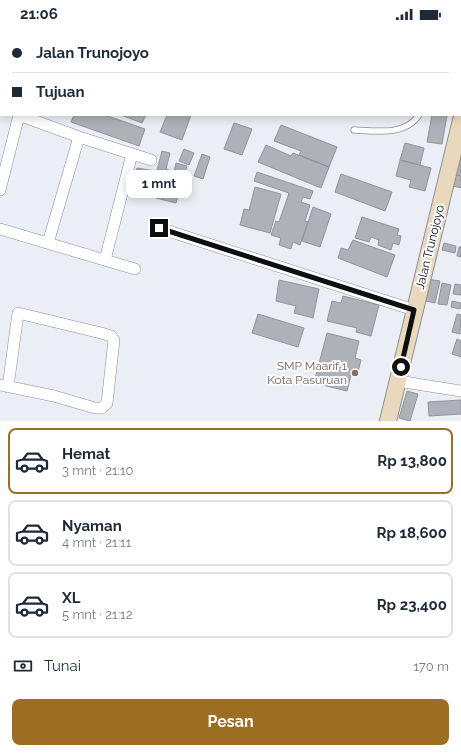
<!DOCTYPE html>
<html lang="id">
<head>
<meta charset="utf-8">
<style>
  body { margin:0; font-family:Raleway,sans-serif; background:#f6f6f7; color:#1f2937; height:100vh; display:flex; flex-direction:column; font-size:15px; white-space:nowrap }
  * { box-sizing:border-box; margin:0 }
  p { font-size:13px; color:#747a83 }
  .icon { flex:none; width:22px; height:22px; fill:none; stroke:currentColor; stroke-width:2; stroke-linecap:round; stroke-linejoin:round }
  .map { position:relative; height:393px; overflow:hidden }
  .panel { display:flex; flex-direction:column; background:#fff; flex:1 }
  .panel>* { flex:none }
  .top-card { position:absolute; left:0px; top:0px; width:461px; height:88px; box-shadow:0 2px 10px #0003; display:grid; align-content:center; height:88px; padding:0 12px; background:#fff }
  .end { position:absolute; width:18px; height:18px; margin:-9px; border:5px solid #0e0f11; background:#fff; box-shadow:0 0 0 2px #fff }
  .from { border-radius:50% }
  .bubble { position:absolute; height:28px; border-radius:8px; background:#fff; box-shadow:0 2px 10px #0003; font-size:13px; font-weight:700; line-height:28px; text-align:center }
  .top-card b { display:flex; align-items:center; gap:14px; height:38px; font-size:15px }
  .top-card b+b { border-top:1px solid #e0e1e3 }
  .top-card i { width:10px; height:10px; background:#1f2937 }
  ul { padding:7px 0 0; list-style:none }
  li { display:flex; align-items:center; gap:12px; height:66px; margin:0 8px 6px; padding:0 4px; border:2px solid #e0e1e3; border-radius:8px }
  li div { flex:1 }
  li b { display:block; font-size:15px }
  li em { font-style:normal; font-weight:700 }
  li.active { border-color:#9d6d21 }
  li>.icon { width:36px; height:36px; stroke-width:1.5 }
  .pay { display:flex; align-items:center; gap:10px; height:44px; padding:0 12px; font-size:15px }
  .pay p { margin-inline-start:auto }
  .cta { display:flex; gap:8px; margin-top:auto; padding:8px 12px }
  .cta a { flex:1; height:46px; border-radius:8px; background:#9d6d21; color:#fff; font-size:16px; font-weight:700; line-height:46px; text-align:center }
  .status { display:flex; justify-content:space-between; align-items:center; height:28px; padding:0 20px; background:#fff; direction:ltr }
  .status svg { height:11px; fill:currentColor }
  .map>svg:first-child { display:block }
  .building { fill:#aeb2b7; stroke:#91959a }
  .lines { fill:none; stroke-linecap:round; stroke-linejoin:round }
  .lane-casing { stroke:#8b8f94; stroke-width:7 }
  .street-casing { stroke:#8b8f94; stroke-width:12 }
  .secondary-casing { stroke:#8b8f94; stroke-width:18 }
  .lane { stroke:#fff; stroke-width:5.5 }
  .street { stroke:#fff; stroke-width:11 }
  .secondary { stroke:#ead8bc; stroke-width:16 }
  .route { stroke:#0e0f11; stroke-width:5 }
  .education-dot { fill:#8d6e63; stroke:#fbfdff; stroke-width:1.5 }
  .labels { text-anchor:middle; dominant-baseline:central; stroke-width:4; stroke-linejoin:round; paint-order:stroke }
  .street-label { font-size:12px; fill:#0e0f11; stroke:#fbfdff }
  .education-label { font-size:12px; fill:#785e54; stroke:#fbfdff; text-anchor:end }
</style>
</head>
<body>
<div class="status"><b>21:06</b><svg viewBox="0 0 49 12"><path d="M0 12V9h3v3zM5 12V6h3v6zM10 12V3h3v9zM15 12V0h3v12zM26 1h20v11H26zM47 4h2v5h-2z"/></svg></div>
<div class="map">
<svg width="461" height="393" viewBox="0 0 461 393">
  <rect width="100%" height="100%" fill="#ebeff5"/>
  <path class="building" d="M74,87H105L145,101L139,118L71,94Z
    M121,87H146L142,95Z
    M167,87H191L182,112L160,104Z
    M432,87H447L442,116L427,114Z
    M234,95L252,101L242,127L224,121Z
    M281,97L337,119L329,139L299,127L301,123L274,113Z
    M405,115L424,120L420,137L400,132Z
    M266,117L291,128L293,125L329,139L321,160L258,134Z
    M184,121L194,125L189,137L179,133Z
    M162,123L170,125L166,141L174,144L176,135L187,138L176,175L156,170L163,148L156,146Z
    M202,126L210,129L203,151L194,148Z
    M456,131L461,132V148L453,146Z
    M400,132L431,140L425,163L409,159L411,152L396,148Z
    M137,140L155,143L153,167L132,162Z
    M257,144L313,163L310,171L303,169L301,174L310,177L305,193L308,194L300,217L293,214L291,221L279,217L281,210L271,207L276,193L279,194L289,165L254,153Z
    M341,146L392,164L385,183L335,164Z
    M453,146L461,148V160L450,157Z
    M255,159L281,166L270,205L240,197L244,181L249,182Z
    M313,179L331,186L320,219L302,213Z
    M362,189L399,201L397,207L401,208L399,217L393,215L391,222L378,217L379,212L371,209L369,214L355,210Z
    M353,212L395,227L387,249L338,230L341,220L348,222Z
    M444,215L456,218L455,225L442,222Z
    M459,219H461V229L457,228Z
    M427,251L440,253L435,275L422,272Z
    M279,252L319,261L313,290L294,285L296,278L276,273Z
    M442,255L451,257L447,277L438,276Z
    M455,256L461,257V267L453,266Z
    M343,268L379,277L371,308L356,304L357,300L327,293L332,273L341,275Z
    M452,273L461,275L460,281L451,279Z
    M258,286L304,300L298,319L252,305Z
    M457,286L461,287L460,306L452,304Z
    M327,305L359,313L355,330L361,332L357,348L351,347L347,363L314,355Z
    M457,311L461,313V329L452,326Z
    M407,363L418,366L410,393L399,390Z
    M461,372V386L429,388L428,374Z"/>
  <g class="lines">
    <defs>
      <path id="lane" d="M441,1L442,0
        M354,102C377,103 405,108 419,87"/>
      <path id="street" d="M0,81H1
        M19,87L79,109L151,132
        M0,162L19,87
        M159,200L414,282
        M0,201L135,241
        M48,215L79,109
        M105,232L132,126
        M398,353L461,363
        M0,357L54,368L95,380H102L107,375L114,312L111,308L101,305L18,285L8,359"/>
      <path id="secondary" d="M388,393L461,92"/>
    </defs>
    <use href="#lane" class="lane-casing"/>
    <use href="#street" class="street-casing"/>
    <use href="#secondary" class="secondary-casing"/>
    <use href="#lane" class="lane"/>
    <use href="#street" class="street"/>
    <use href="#secondary" class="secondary"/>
  </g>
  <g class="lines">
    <path class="route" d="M159,200L414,282L401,339"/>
  </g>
  <circle class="education-dot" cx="355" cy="345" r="4"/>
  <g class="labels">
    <g class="street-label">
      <text transform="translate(430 219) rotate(-76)">Jalan Trunojoyo</text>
    </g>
    <g class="education-label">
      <text x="347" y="338">SMP Maarif 1<tspan x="347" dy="14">Kota Pasuruan</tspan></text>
    </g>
  </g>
</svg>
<i class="end from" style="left:401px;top:339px"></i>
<i class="end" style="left:159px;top:200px"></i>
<div class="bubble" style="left:126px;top:142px;width:66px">1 mnt</div>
<div class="top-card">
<b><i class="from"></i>Jalan Trunojoyo</b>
<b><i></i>Tujuan</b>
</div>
</div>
<section class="panel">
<ul>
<li class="active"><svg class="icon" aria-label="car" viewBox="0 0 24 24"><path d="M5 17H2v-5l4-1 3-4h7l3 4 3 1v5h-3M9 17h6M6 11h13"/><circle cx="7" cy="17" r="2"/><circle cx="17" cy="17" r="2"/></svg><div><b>Hemat</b><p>3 mnt · 21:10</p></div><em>Rp 13,800</em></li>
<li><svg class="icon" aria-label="car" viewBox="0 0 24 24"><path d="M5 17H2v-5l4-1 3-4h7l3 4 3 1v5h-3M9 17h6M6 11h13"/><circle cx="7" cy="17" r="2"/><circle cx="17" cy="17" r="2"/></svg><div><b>Nyaman</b><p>4 mnt · 21:11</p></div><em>Rp 18,600</em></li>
<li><svg class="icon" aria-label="car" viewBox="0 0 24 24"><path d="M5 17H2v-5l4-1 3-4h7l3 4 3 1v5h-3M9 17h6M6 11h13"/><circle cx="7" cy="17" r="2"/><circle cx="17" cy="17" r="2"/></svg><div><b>XL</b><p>5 mnt · 21:12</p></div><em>Rp 23,400</em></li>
</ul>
<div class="pay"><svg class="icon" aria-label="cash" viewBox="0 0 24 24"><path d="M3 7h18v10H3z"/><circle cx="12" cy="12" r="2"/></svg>Tunai<p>170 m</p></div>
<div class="cta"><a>Pesan</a></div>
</section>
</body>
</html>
